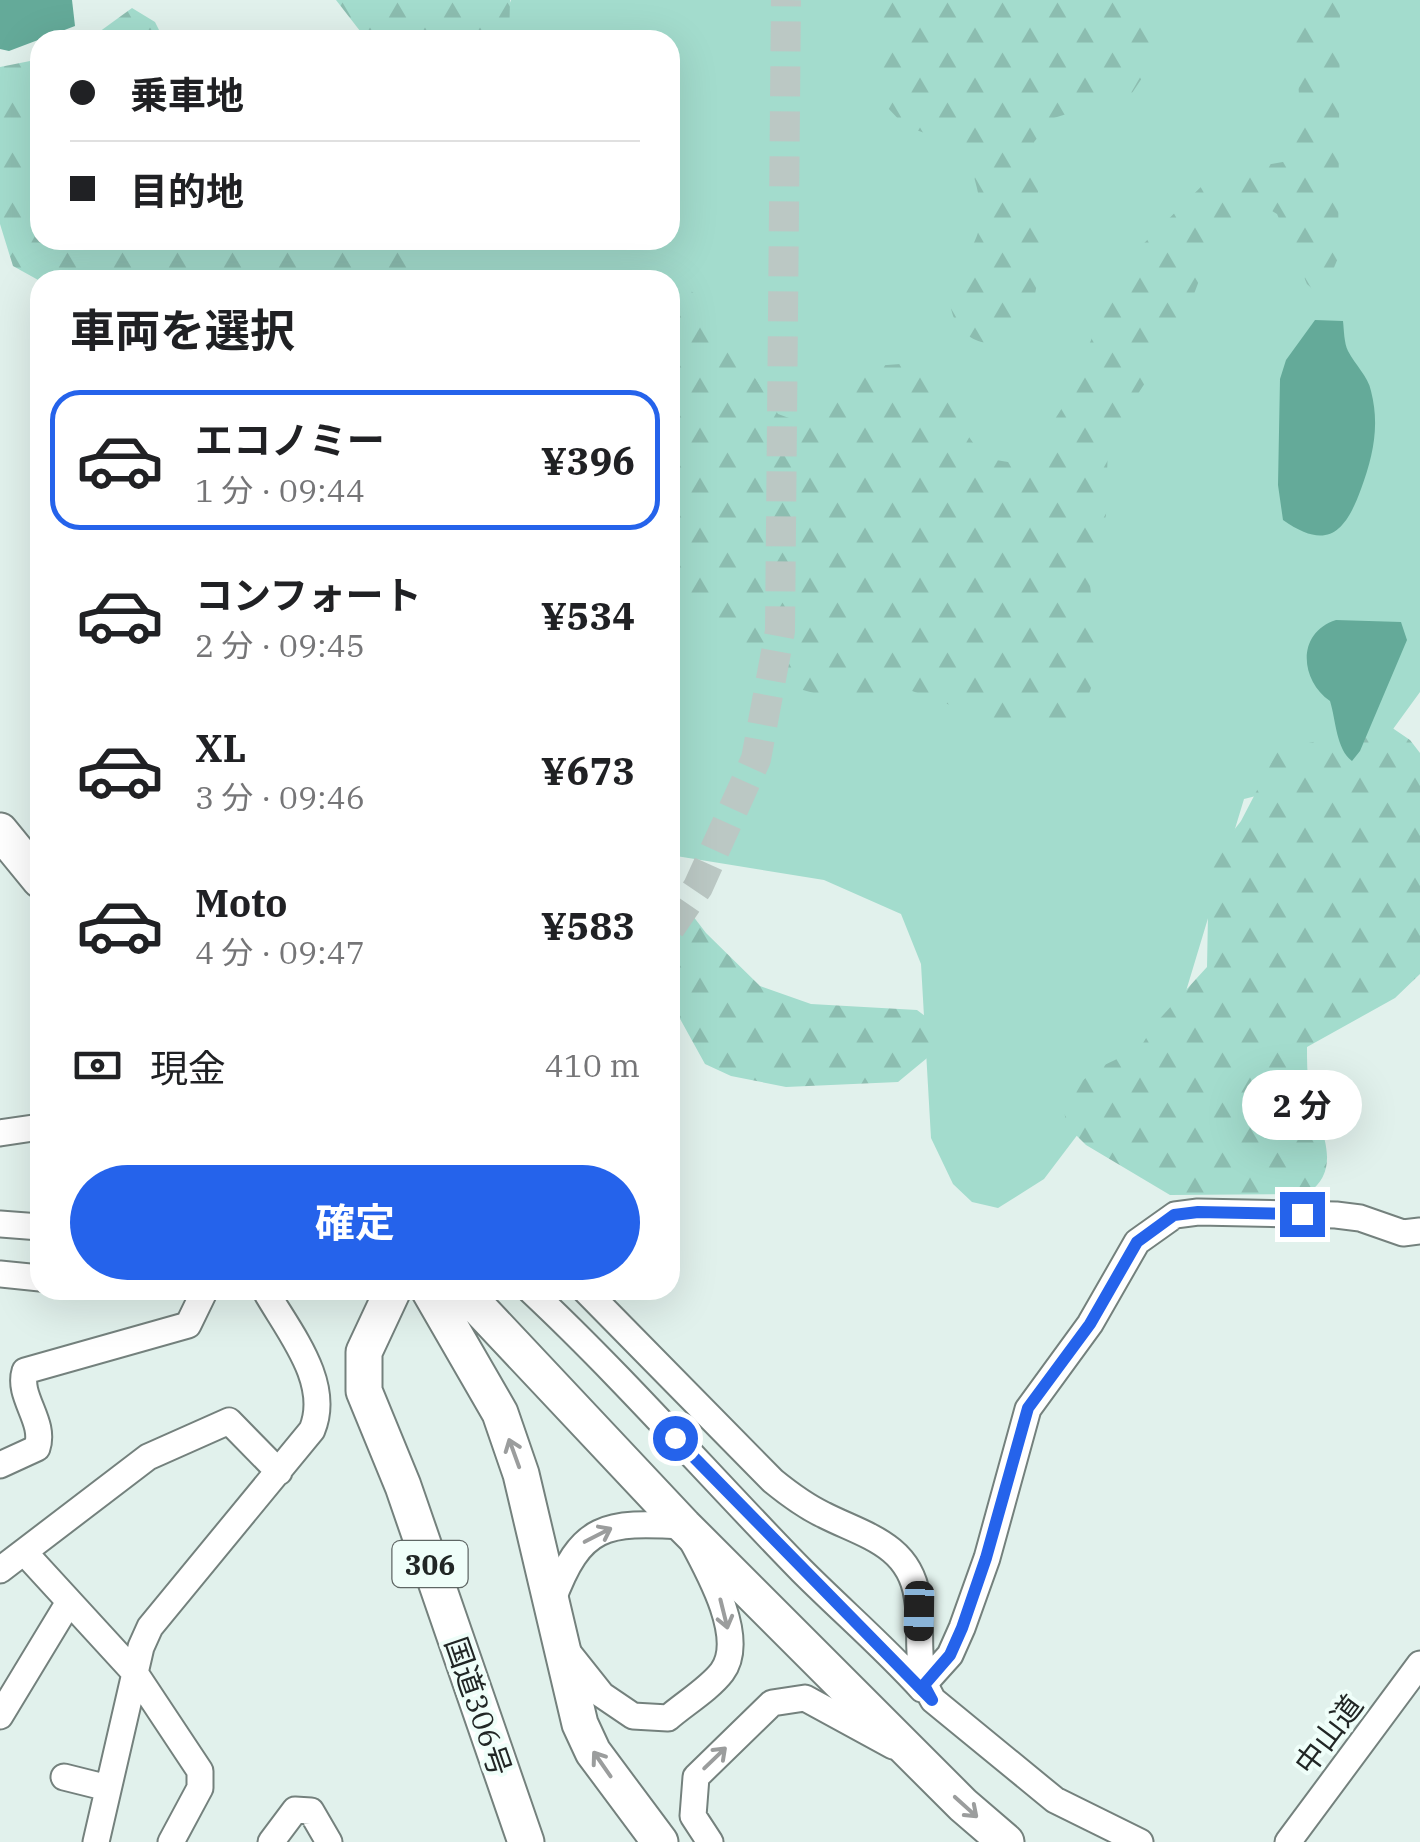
<!DOCTYPE html>
<html lang="ja">
<head>
<meta charset="utf-8">
<style>
  body { margin:0; font-family:"IBM Plex Serif","Noto Sans JP",serif; background:#f6f6f6; color:#202124; height:100vh; display:flex; flex-direction:column; font-size:38px; white-space:nowrap }
  * { box-sizing:border-box; margin:0 }
  p { font-size:32px; color:#757577 }
  .icon { flex:none; width:55px; height:55px; fill:none; stroke:currentColor; stroke-width:2; stroke-linecap:round; stroke-linejoin:round }
  .map { position:relative; flex:1; overflow:hidden }
  .sheet { position:absolute; left:30px; top:270px; width:650px; height:1030px; display:flex; flex-direction:column; background:#fff; border-radius:30px; box-shadow:0 10px 40px #0002 }
  .sheet>* { flex:none }
  .top-card { position:absolute; left:30px; top:30px; width:650px; height:220px; border-radius:30px; box-shadow:0 10px 40px #0002; display:grid; align-content:center; height:220px; padding:0 40px; background:#fff }
  .end { position:absolute; width:45px; height:45px; margin:-22px; border:12px solid #2563eb; background:#fff; box-shadow:0 0 0 5px #fff }
  .from { border-radius:50% }
  .bubble { position:absolute; height:70px; border-radius:35px; background:#fff; box-shadow:0 10px 40px #0002; font-size:32px; font-weight:700; line-height:70px; text-align:center }
  .car { position:absolute; width:30px; height:60px; margin:-30px -15px; border-radius:12px; box-shadow:0 0 8px 2px #0007; background:linear-gradient(#222 24%,#8ab4d8 0 40%,#222 0 76%,#8ab4d8 0 86%,#222 0) }
  .top-card b { display:flex; align-items:center; gap:35px; height:95px; font-size:38px }
  .top-card b+b { border-top:2px solid #e0e0e0 }
  .top-card i { width:25px; height:25px; background:#202124 }
  ul { padding:0; list-style:none }
  li { display:flex; align-items:center; gap:30px; height:140px; margin:0 20px 15px; padding:0 20px; border:5px solid transparent; border-radius:30px }
  li div { flex:1 }
  li b { display:block; font-size:38px }
  li em { font-style:normal; font-weight:700 }
  li.active { border-color:#2563eb }
  li>.icon { width:90px; height:90px; stroke-width:1.5 }
  h2 { padding:0 40px; font-size:45px; line-height:120px }
  .pay { display:flex; align-items:center; gap:25px; height:110px; padding:0 40px; font-size:38px }
  .pay p { margin-inline-start:auto }
  .cta { display:flex; gap:20px; margin-top:auto; padding:20px 40px }
  .cta a { flex:1; height:115px; border-radius:60px; background:#2563eb; color:#fff; font-size:40px; font-weight:700; line-height:115px; text-align:center }
  .map>svg:first-child { display:block }
  .grass { fill:#a3dccd }
  .forest { fill:url(#forest-firs) }
  .water { fill:#64aa99 }
  .lines { fill:none; stroke-linecap:round; stroke-linejoin:round }
  .major-tunnel { stroke:#bbc8c4; stroke-width:30; stroke-dasharray:30 15; stroke-linecap:butt }
  .minor-casing { stroke:#74817d; stroke-width:29 }
  .highway-casing { stroke:#74817d; stroke-width:39 }
  .minor { stroke:#fff; stroke-width:25 }
  .highway { stroke:#fff; stroke-width:35 }
  .oneway { stroke:#9b9d9d }
  .route { stroke:#2563eb; stroke-width:12 }
  .labels { text-anchor:middle; dominant-baseline:central; stroke-width:8; stroke-linejoin:round; paint-order:stroke }
  .shield { fill:#effef9; stroke:#5f6765; stroke-width:2.5 }
  .shield-label { font-size:28px; font-weight:bold; fill:#212625 }
  .street-label { font-size:30px; fill:#212625; stroke:#effef9 }
</style>
</head>
<body>
<div class="map">
<svg width="1420" height="1842" viewBox="0 0 1420 1842">
  <defs>
    <pattern id="forest-firs" width="22" height="20" patternUnits="userSpaceOnUse" patternTransform="scale(2.5)"><rect width="22" height="20" fill="#a3dccd"/><path d="M5 1l3.5 6h-7zM16 11l3.5 6h-7z" fill="#8cbdb0"/></pattern>
  </defs>
  <rect width="100%" height="100%" fill="#e1f1ec"/>
  <path class="grass" d="M511,0H1420V692L1364,769L1244,799L1177,1021L1122,1076L1044,1179L998,1208L972,1202L953,1184L931,1138L921,964L901,914L824,880L670,855V280H407L422,240H670V40H496Z"/>
  <path class="forest" d="M336,0H510L509,40H367Z
    M859,0H1156V32L1146,72L1132,93L1054,118L1034,142C1038,191 1051,293 1019,331C1014,338 1001,344 992,344C981,344 965,336 959,327C930,283 983,255 981,212C979,191 972,164 961,146L905,126L886,106C885,69 876,33 859,0Z
    M1292,0H1338L1340,9L1338,258L1327,284L1317,293L1307,284L1277,214L1251,198L1215,238L1182,326L1108,440L1106,515L1090,585L1099,665L1082,714L1063,733L980,716L904,688L856,705L803,690L708,626L670,580V287L687,288L708,304L778,414L800,422L826,411L860,367L914,363L961,385L969,437L984,458L1008,462L1034,452L1062,408L1124,263L1214,174L1294,160L1300,108Z
    M132,8L155,22L164,40H88Z
    M40,59V240H449L422,280L40,281L13,266L0,224V67Z
    M1388,725L1410,740L1420,753V974L1395,998L1307,1047C1307,1060 1307,1074 1309,1087C1316,1123 1347,1167 1307,1194L1170,1195L1086,1145L1066,1125L1063,1099L1094,1070L1140,1048L1154,1025L1207,967L1209,862L1241,821L1278,750L1339,736V743L1360,751L1369,729Z
    M670,886L706,933L760,986L811,1004L917,1010L937,1025L938,1049L898,1082L786,1087L731,1076L705,1064L679,1017L670,1010Z"/>
  <path class="water" d="M0,0H72L75,26L9,51L0,49Z
    M1315,320L1343,321C1344,330 1344,343 1348,351C1355,365 1368,376 1371,391C1380,426 1373,456 1361,489C1345,533 1327,551 1283,520L1278,485L1280,379L1286,360Z
    M1336,620L1401,622L1407,640L1360,751L1352,761C1336,749 1336,720 1330,701C1300,680 1296,633 1336,620Z"/>
  <g class="lines">
    <path class="major-tunnel" d="M670,928L698,887L756,759L780,631L786,0"/>
    <defs>
      <path id="minor" d="M0,1133L40,1127
        M0,1224L40,1227
        M0,1274L40,1278
        M530,1290C625,1379 711,1478 802,1571C842,1611 884,1647 922,1689
        M585,1290L773,1481C789,1494 805,1506 824,1515C863,1535 909,1544 917,1596C924,1633 912,1666 933,1700L1055,1800L1140,1842
        M0,1465L37,1448C46,1421 17,1397 25,1371L188,1325L205,1290
        M24,1552L135,1673L200,1771V1788L171,1842
        M0,1570L148,1457L229,1421L279,1472
        M552,1602C581,1523 605,1522 684,1526C702,1560 749,1636 722,1672C709,1689 684,1704 668,1718L633,1716L602,1695L567,1651
        M923,1685L950,1655L962,1628L987,1558L1028,1409L1090,1324L1137,1242L1175,1215L1198,1212L1336,1215L1360,1218L1403,1233L1420,1231
        M0,1716L69,1602
        M64,1777L108,1788
        M96,1842L141,1647L150,1627L312,1430C332,1382 288,1331 265,1290
        M271,1842L295,1810L311,1811L329,1842
        M710,1842L693,1816L696,1777L772,1703L805,1698L893,1746
        M1288,1842L1420,1664"/>
      <path id="highway" d="M0,831L40,880
        M393,1290L364,1352V1391L403,1486L526,1842
        M429,1290L500,1413L521,1474L580,1724L593,1752L660,1842
        M462,1290L684,1526L963,1805L1006,1842"/>
    </defs>
    <use href="#minor" class="minor-casing"/>
    <use href="#highway" class="highway-casing"/>
    <use href="#minor" class="minor"/>
    <use href="#highway" class="highway"/>
  </g>
  <defs><path id="oneway-shaft" d="M-6 0H5M1.5-3L5.5 0L1.5 3" fill="none" stroke-width="1.6" stroke-linecap="round" stroke-linejoin="round" transform="scale(2.5)"/></defs>
  <g class="oneway">
    <use href="#oneway-shaft" transform="translate(514 1453) rotate(-110)"/>
    <use href="#oneway-shaft" transform="translate(598 1535) rotate(-27)"/>
    <use href="#oneway-shaft" transform="translate(724 1614) rotate(76)"/>
    <use href="#oneway-shaft" transform="translate(715 1758) rotate(-44)"/>
    <use href="#oneway-shaft" transform="translate(602 1764) rotate(-125)"/>
    <use href="#oneway-shaft" transform="translate(966 1807) rotate(42)"/>
  </g>
  <g class="lines">
    <path class="route" d="M675,1438L932,1700L924,1685L950,1655L962,1628L986,1558L1028,1408L1090,1324L1137,1242L1174,1215L1198,1212L1302,1214"/>
  </g>
  <g class="labels">
    <rect class="shield" x="392.5" y="1541" width="75" height="46" rx="8"/>
    <g class="shield-label">
      <text x="430" y="1564">306</text>
    </g>
    <g class="street-label">
      <text transform="translate(479 1706) rotate(71)">国道306号</text>
      <text transform="translate(1328 1734) rotate(-53)">中山道</text>
    </g>
  </g>
</svg>
<i class="end from" style="left:675px;top:1438px"></i>
<i class="end" style="left:1302px;top:1214px"></i>
<div class="bubble" style="left:1242px;top:1070px;width:120px">2 分</div>
<i class="car" style="left:919px;top:1611px;rotate:181deg"></i>
<div class="top-card">
<b><i class="from"></i>乗車地</b>
<b><i></i>目的地</b>
</div>
<section class="sheet">
<h2>車両を選択</h2>
<ul>
<li class="active"><svg class="icon" aria-label="car" viewBox="0 0 24 24"><path d="M5 17H2v-5l4-1 3-4h7l3 4 3 1v5h-3M9 17h6M6 11h13"/><circle cx="7" cy="17" r="2"/><circle cx="17" cy="17" r="2"/></svg><div><b>エコノミー</b><p>1 分 · 09:44</p></div><em>¥396</em></li>
<li><svg class="icon" aria-label="car" viewBox="0 0 24 24"><path d="M5 17H2v-5l4-1 3-4h7l3 4 3 1v5h-3M9 17h6M6 11h13"/><circle cx="7" cy="17" r="2"/><circle cx="17" cy="17" r="2"/></svg><div><b>コンフォート</b><p>2 分 · 09:45</p></div><em>¥534</em></li>
<li><svg class="icon" aria-label="car" viewBox="0 0 24 24"><path d="M5 17H2v-5l4-1 3-4h7l3 4 3 1v5h-3M9 17h6M6 11h13"/><circle cx="7" cy="17" r="2"/><circle cx="17" cy="17" r="2"/></svg><div><b>XL</b><p>3 分 · 09:46</p></div><em>¥673</em></li>
<li><svg class="icon" aria-label="car" viewBox="0 0 24 24"><path d="M5 17H2v-5l4-1 3-4h7l3 4 3 1v5h-3M9 17h6M6 11h13"/><circle cx="7" cy="17" r="2"/><circle cx="17" cy="17" r="2"/></svg><div><b>Moto</b><p>4 分 · 09:47</p></div><em>¥583</em></li>
</ul>
<div class="pay"><svg class="icon" aria-label="cash" viewBox="0 0 24 24"><path d="M3 7h18v10H3z"/><circle cx="12" cy="12" r="2"/></svg>現金<p>410 m</p></div>
<div class="cta"><a>確定</a></div>
</section>
</div>
</body>
</html>
